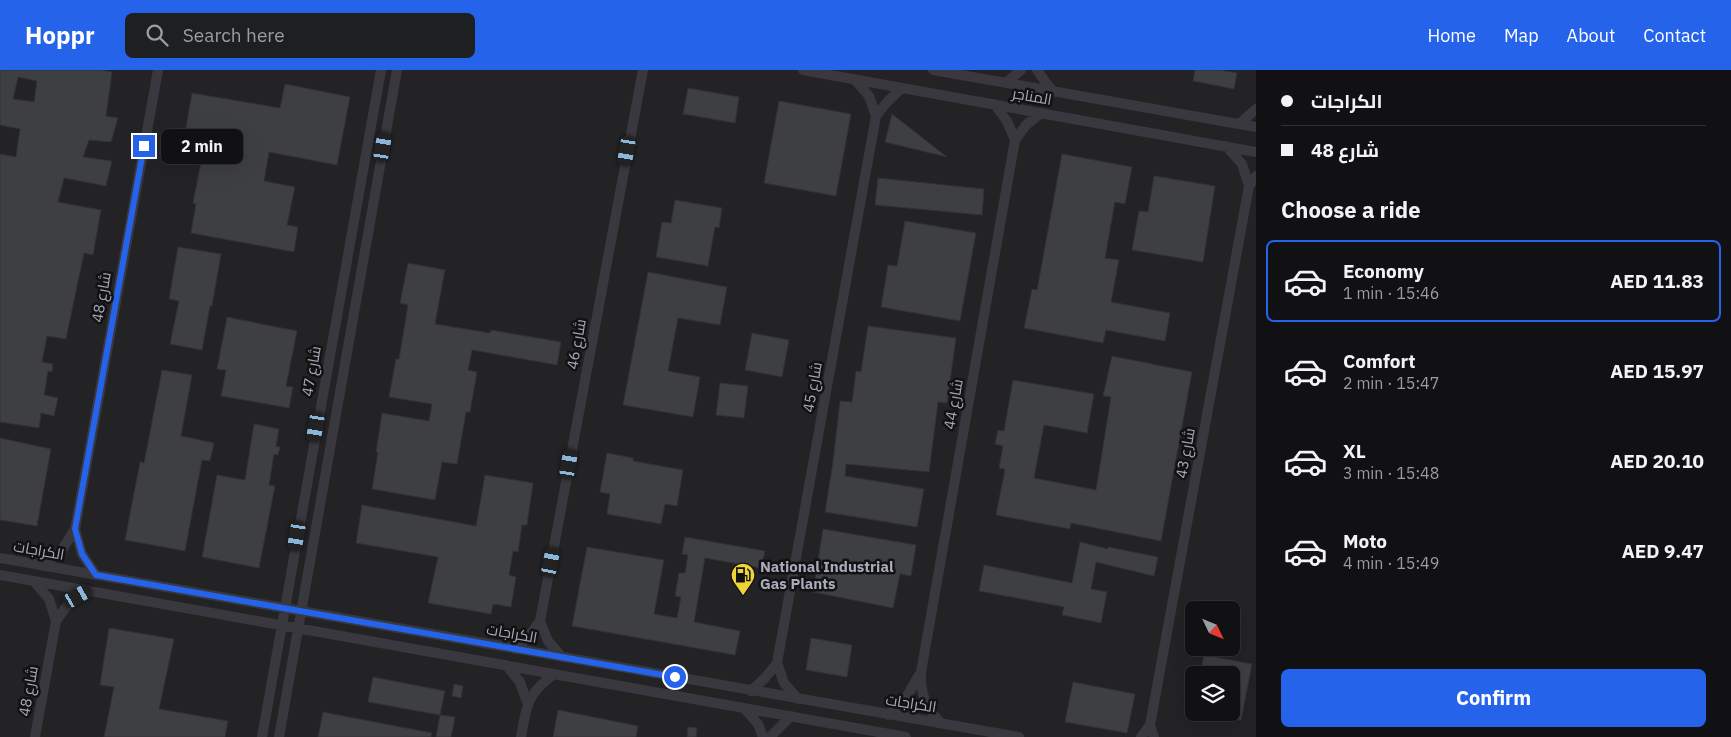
<!DOCTYPE html>
<html lang="en">
<head>
<meta charset="utf-8">
<style>
  body { margin:0; font-family:"IBM Plex Sans",Cairo,sans-serif; background:#1e1f21; color:#f1f3f6; height:100vh; display:flex; flex-direction:column; font-size:19px; white-space:nowrap }
  * { box-sizing:border-box; margin:0 }
  p { font-size:16px; color:#9c9da0 }
  .icon { flex:none; width:28px; height:28px; fill:none; stroke:currentColor; stroke-width:2; stroke-linecap:round; stroke-linejoin:round }
  .map { position:relative; flex:1; overflow:hidden }
  .drawer { display:flex; flex-direction:column; background:#111113; width:475px }
  .drawer>* { flex:none }
  .top-card { display:grid; align-content:center; height:110px; padding:0 25px; background:#111113 }
  .needle { width:32px; rotate:133deg }
  .buttons { position:absolute; left:1185px; top:531px; display:grid; gap:10px }
  .buttons a { display:grid; place-items:center; width:55px; height:55px; border-radius:8px; background:#111113; box-shadow:0 5px 20px #0002,0 0 0 1px #303133; font-size:25px }
  .end { position:absolute; width:22px; height:22px; margin:-11px; border:6px solid #2563eb; background:#fff; box-shadow:0 0 0 2px #fff }
  .from { border-radius:50% }
  .bubble { position:absolute; height:35px; border-radius:8px; background:#111113; box-shadow:0 5px 20px #0002,0 0 0 1px #303133; font-size:16px; font-weight:700; line-height:35px; text-align:center }
  .car { position:absolute; width:15px; height:30px; margin:-15px -8px; border-radius:6px; box-shadow:0 0 4px 1px #0007; background:linear-gradient(#222 24%,#8ab4d8 0 40%,#222 0 76%,#8ab4d8 0 86%,#222 0) }
  .top-card b { display:flex; align-items:center; gap:18px; height:48px; font-size:19px }
  .top-card b+b { border-top:1px solid #303133 }
  .top-card i { width:12px; height:12px; background:#f1f3f6 }
  ul { padding:0; list-style:none }
  li { display:flex; align-items:center; gap:15px; height:82px; margin:0 10px 8px; padding:0 15px; border:2px solid transparent; border-radius:8px }
  li div { flex:1 }
  li b { display:block; font-size:19px }
  li em { font-style:normal; font-weight:700 }
  li.current { border-color:#2563eb }
  li>.icon { width:45px; height:45px; stroke-width:1.5 }
  h2 { padding:0 25px; font-size:22px; line-height:60px }
  .primary-button { display:flex; gap:10px; margin-top:auto; padding:10px 25px }
  .primary-button a { flex:1; height:58px; border-radius:8px; background:#2563eb; color:#fff; font-size:20px; font-weight:700; line-height:58px; text-align:center }
  header { display:flex; align-items:center; gap:30px; box-sizing:border-box; height:70px; padding:0 25px; background:#2563eb; color:#fff }
  header strong { font-size:24px }
  nav { display:flex; gap:28px; margin-inline-start:auto; font-size:18px }
  .search { width:350px; height:45px; background:#1e1f21; display:flex; align-items:center; gap:12px; box-sizing:border-box; padding:0 18px; border-radius:8px; color:#9c9da0; font-size:19px }
  main { display:flex; flex:1; min-height:0 }
  .map>svg:first-child { display:block }
  .built { fill:#232326; fill-rule:evenodd }
  .building { fill:#3e3f43; stroke:#323135; fill-rule:evenodd }
  .lines { fill:none; stroke-linecap:round; stroke-linejoin:round }
  .minor { stroke:#38383e; stroke-width:10 }
  .route { stroke:#2563eb; stroke-width:6 }
  .labels { text-anchor:middle; dominant-baseline:central; stroke-width:5; stroke-linejoin:round; paint-order:stroke }
  .street-label { font-size:15px; fill:#a9abb8; stroke:#121214 }
  .poi-label { font-size:15px; font-weight:bold; fill:#a9abb8; stroke:#121214; text-anchor:start }
</style>
</head>
<body>
<header>
<strong>Hoppr</strong>
<div class="search"><svg class="icon" aria-label="search" viewBox="0 0 24 24"><circle cx="10" cy="10" r="6"/><path d="M15 15l6 6"/></svg>Search here</div>
<nav><a>Home</a><a>Map</a><a>About</a><a>Contact</a></nav>
</header>
<main>
<div class="map">
<svg width="1256" height="667" viewBox="0 0 1256 667">
  <rect width="100%" height="100%" fill="#171719"/>
  <path class="built" d="M0,0H1256V667H0ZM1194,540H1231V578H1194ZM1194,605H1231V642H1194Z"/>
  <path class="building" d="M0,0H101L112,2L106,46L118,48L111,72L89,70L83,87L112,91L106,116L64,108L58,132L101,140L93,185L84,183L66,269L47,266L42,292L53,294L52,302L48,301L44,325L58,328L54,346L41,343L39,358L0,352V84L16,87L20,59L0,55ZM18,7L37,11L34,32L13,29Z
    M1195,0H1220L1237,3L1234,19L1193,11Z
    M285,14L350,27L337,95L269,82L264,111L295,117L287,155L298,157L294,182L191,163L196,134L193,133L205,72L184,68L192,23L280,38Z
    M688,18L739,27L735,53L683,44Z
    M779,31L851,44L836,126L764,113Z
    M892,44L947,87L885,72Z
    M1062,84L1132,97L1125,134L1115,132L1105,188L1119,190L1111,232L1170,243L1165,271L1106,260L1103,273L1024,258L1032,219L1037,220Z
    M1154,106L1215,116L1203,192L1132,180L1139,141L1148,142Z
    M878,108L984,119L982,145L875,135Z
    M675,130L722,138L719,158L715,157L708,196L656,187L662,152L671,153Z
    M905,151L976,163L960,251L881,237L888,195L897,196Z
    M178,177L221,184L212,236H210L202,280L170,274L179,231L169,229Z
    M408,193L445,200L435,254L490,263L491,260L561,272L557,295L472,280L468,300L477,302L470,342H466L457,394L442,392L435,430L372,419L378,382H376L382,343L429,351L432,334L389,327L396,289H399L408,235L400,233Z
    M648,202L727,217L720,255L678,248L668,301L700,307L693,347L623,335Z
    M227,247L297,261L286,316L293,317L289,338L221,326L226,300L217,299Z
    M868,256L956,268L947,333L938,332L929,402L846,394L845,406L924,419L917,457L825,442L833,392L840,331L852,332L856,301L861,302Z
    M752,263L789,270L782,307L745,300Z
    M1112,286L1192,302L1161,471L1071,453L1070,459L996,445L1005,399L999,398L1003,376L995,374L998,360L1004,361L1013,310L1094,324L1087,363L1044,355L1034,408L1096,420L1111,327L1103,326Z
    M162,300L192,305L181,366L214,373L210,391L202,390L185,481L125,470L140,392L144,393Z
    M720,313L748,316L744,348L716,345Z
    M254,354L279,359L276,376L280,377L278,385L274,384L269,415L275,416L259,498L202,487L217,405L245,410Z
    M0,368L51,379L37,456L0,450Z
    M607,383L633,388V391L683,400L677,436L665,434L661,454L607,444L610,424L600,422Z
    M485,405L533,413L527,455H522L518,482L513,481L509,505L516,507L511,537L493,534L491,544L428,533L438,487L356,473L362,435L476,456Z
    M823,459L916,475L911,506L900,504L893,538L813,522Z
    M685,467L765,481L761,498L705,488L694,552L740,561L735,585L572,556L587,477L664,490L654,544L677,548L681,527L675,526L679,503H685L688,485L682,484Z
    M1080,472L1108,479V477L1158,487L1154,506L1096,492L1091,519L1107,522L1101,553L1062,545L1064,537L979,521L984,495L1072,513Z
    M109,558L174,569L159,639L228,651L225,667H104L114,617L100,615Z
    M811,568L852,575L847,607L806,600Z
    M1204,585L1252,594L1241,650L1231,648V605H1200Z
    M373,607L445,621L440,645L368,632Z
    M1073,612L1135,624L1127,663L1065,652Z
    M454,614L463,616L461,628L452,626Z
    M558,640L638,656L636,667H553Z
    M323,642L432,663L431,667H318Z
    M440,645L455,647L451,667H436Z
    M688,657L697,658L696,667H687Z"/>
  <g class="lines">
    <path class="minor" d="M803,0L1256,82
      M933,0L1256,57
      M1037,0L1046,13L1053,21
      M855,10L869,26L876,46
      M1006,13L1021,0
      M994,34L1007,51L1015,70
      M1239,54L1256,39
      M1226,76L1242,94L1249,116
      M75,459L82,484L96,505
      M0,488L1019,667
      M43,496L62,480L75,459L158,0
      M0,505L906,667
      M34,511L49,529L56,551
      M540,551L548,571L562,587
      M515,579L529,566L540,551L643,0
      M777,593L784,613L798,629
      M506,595L520,612L527,632
      M751,621L765,608L777,593L876,46L888,31L902,18
      M744,638L758,654L763,667
      M888,645L907,626L919,605
      M941,653C926,638 920,624 921,602L1015,70L1026,55L1041,43
      M1150,655L1154,667
      M35,667L56,551L69,533L87,520
      M262,667L381,0
      M279,667L397,0
      M521,667C527,635 526,625 554,604
      M770,667L791,646
      M1141,667L1150,655L1249,116L1256,106"/>
  </g>
  <g class="lines">
    <path class="route" d="M144,76L75,459L82,484L96,505L675,607"/>
  </g>
  <defs>
    <symbol id="fuel-pin" viewBox="-11 -11 22 30"><path d="M0 17L-7.5 6A9.5 9.5 0 1 1 7.5 6Z" fill="#efd439" stroke="#121214"/><path d="M-5.5-6h7V0h2V4h1.3V-2.5L3-4.5l.8-.8L6-3V5H2.5V1h-1V6h-7ZM-4.2-4.7v3.2H.2V-4.7Z" fill="#111"/></symbol>
  </defs>
  <g fill-rule="evenodd">
    <use href="#fuel-pin" x="729" y="491" width="28" height="38"/>
  </g>
  <g class="labels">
    <g class="street-label">
      <text transform="translate(1032 26) rotate(10)">المناجر</text>
      <text transform="translate(101 227) rotate(-80)">شارع 48</text>
      <text transform="translate(576 274) rotate(-80)">شارع 46</text>
      <text transform="translate(311 301) rotate(-80)">شارع 47</text>
      <text transform="translate(812 317) rotate(-80)">شارع 45</text>
      <text transform="translate(953 334) rotate(-80)">شارع 44</text>
      <text transform="translate(1185 383) rotate(-80)">شارع 43</text>
      <text transform="translate(39 480) rotate(10)">الكراجات</text>
      <text transform="translate(512 563) rotate(10)">الكراجات</text>
      <text transform="translate(28 621) rotate(-80)">شارع 48</text>
      <text transform="translate(911 633) rotate(9)">الكراجات</text>
    </g>
    <g class="poi-label">
      <text x="760" y="496">National Industrial<tspan x="760" dy="17">Gas Plants</tspan></text>
    </g>
  </g>
</svg>
<div class="buttons">
<a><svg class="needle" viewBox="-14 -14 28 28"><path d="M0-13l5 13h-10z" fill="#e53935"/><path d="M0 13l5-13h-10z" fill="#9c9da0"/></svg></a>
<a><svg class="icon" aria-label="layers" viewBox="0 0 24 24"><path d="M12 4l9 5-9 5-9-5zM3 14l9 5 9-5"/></svg></a>
</div>
<i class="end from" style="left:675px;top:607px"></i>
<i class="end" style="left:144px;top:76px"></i>
<div class="bubble" style="left:161px;top:59px;width:82px">2 min</div>
<i class="car" style="left:383px;top:77px;rotate:10deg"></i>
<i class="car" style="left:627px;top:81px;rotate:190deg"></i>
<i class="car" style="left:316px;top:357px;rotate:190deg"></i>
<i class="car" style="left:569px;top:394px;rotate:10deg"></i>
<i class="car" style="left:297px;top:466px;rotate:190deg"></i>
<i class="car" style="left:551px;top:492px;rotate:11deg"></i>
<i class="car" style="left:78px;top:526px;rotate:60deg"></i>
</div>
<section class="drawer">
<div class="top-card">
<b><i class="from"></i>الكراجات</b>
<b><i></i>شارع 48</b>
</div>
<h2>Choose a ride</h2>
<ul>
<li class="current"><svg class="icon" aria-label="car" viewBox="0 0 24 24"><path d="M5 17H2v-5l4-1 3-4h7l3 4 3 1v5h-3M9 17h6M6 11h13"/><circle cx="7" cy="17" r="2"/><circle cx="17" cy="17" r="2"/></svg><div><b>Economy</b><p>1 min · 15:46</p></div><em>AED 11.83</em></li>
<li><svg class="icon" aria-label="car" viewBox="0 0 24 24"><path d="M5 17H2v-5l4-1 3-4h7l3 4 3 1v5h-3M9 17h6M6 11h13"/><circle cx="7" cy="17" r="2"/><circle cx="17" cy="17" r="2"/></svg><div><b>Comfort</b><p>2 min · 15:47</p></div><em>AED 15.97</em></li>
<li><svg class="icon" aria-label="car" viewBox="0 0 24 24"><path d="M5 17H2v-5l4-1 3-4h7l3 4 3 1v5h-3M9 17h6M6 11h13"/><circle cx="7" cy="17" r="2"/><circle cx="17" cy="17" r="2"/></svg><div><b>XL</b><p>3 min · 15:48</p></div><em>AED 20.10</em></li>
<li><svg class="icon" aria-label="car" viewBox="0 0 24 24"><path d="M5 17H2v-5l4-1 3-4h7l3 4 3 1v5h-3M9 17h6M6 11h13"/><circle cx="7" cy="17" r="2"/><circle cx="17" cy="17" r="2"/></svg><div><b>Moto</b><p>4 min · 15:49</p></div><em>AED 9.47</em></li>
</ul>
<div class="primary-button"><a>Confirm</a></div>
</section>
</main>
</body>
</html>
